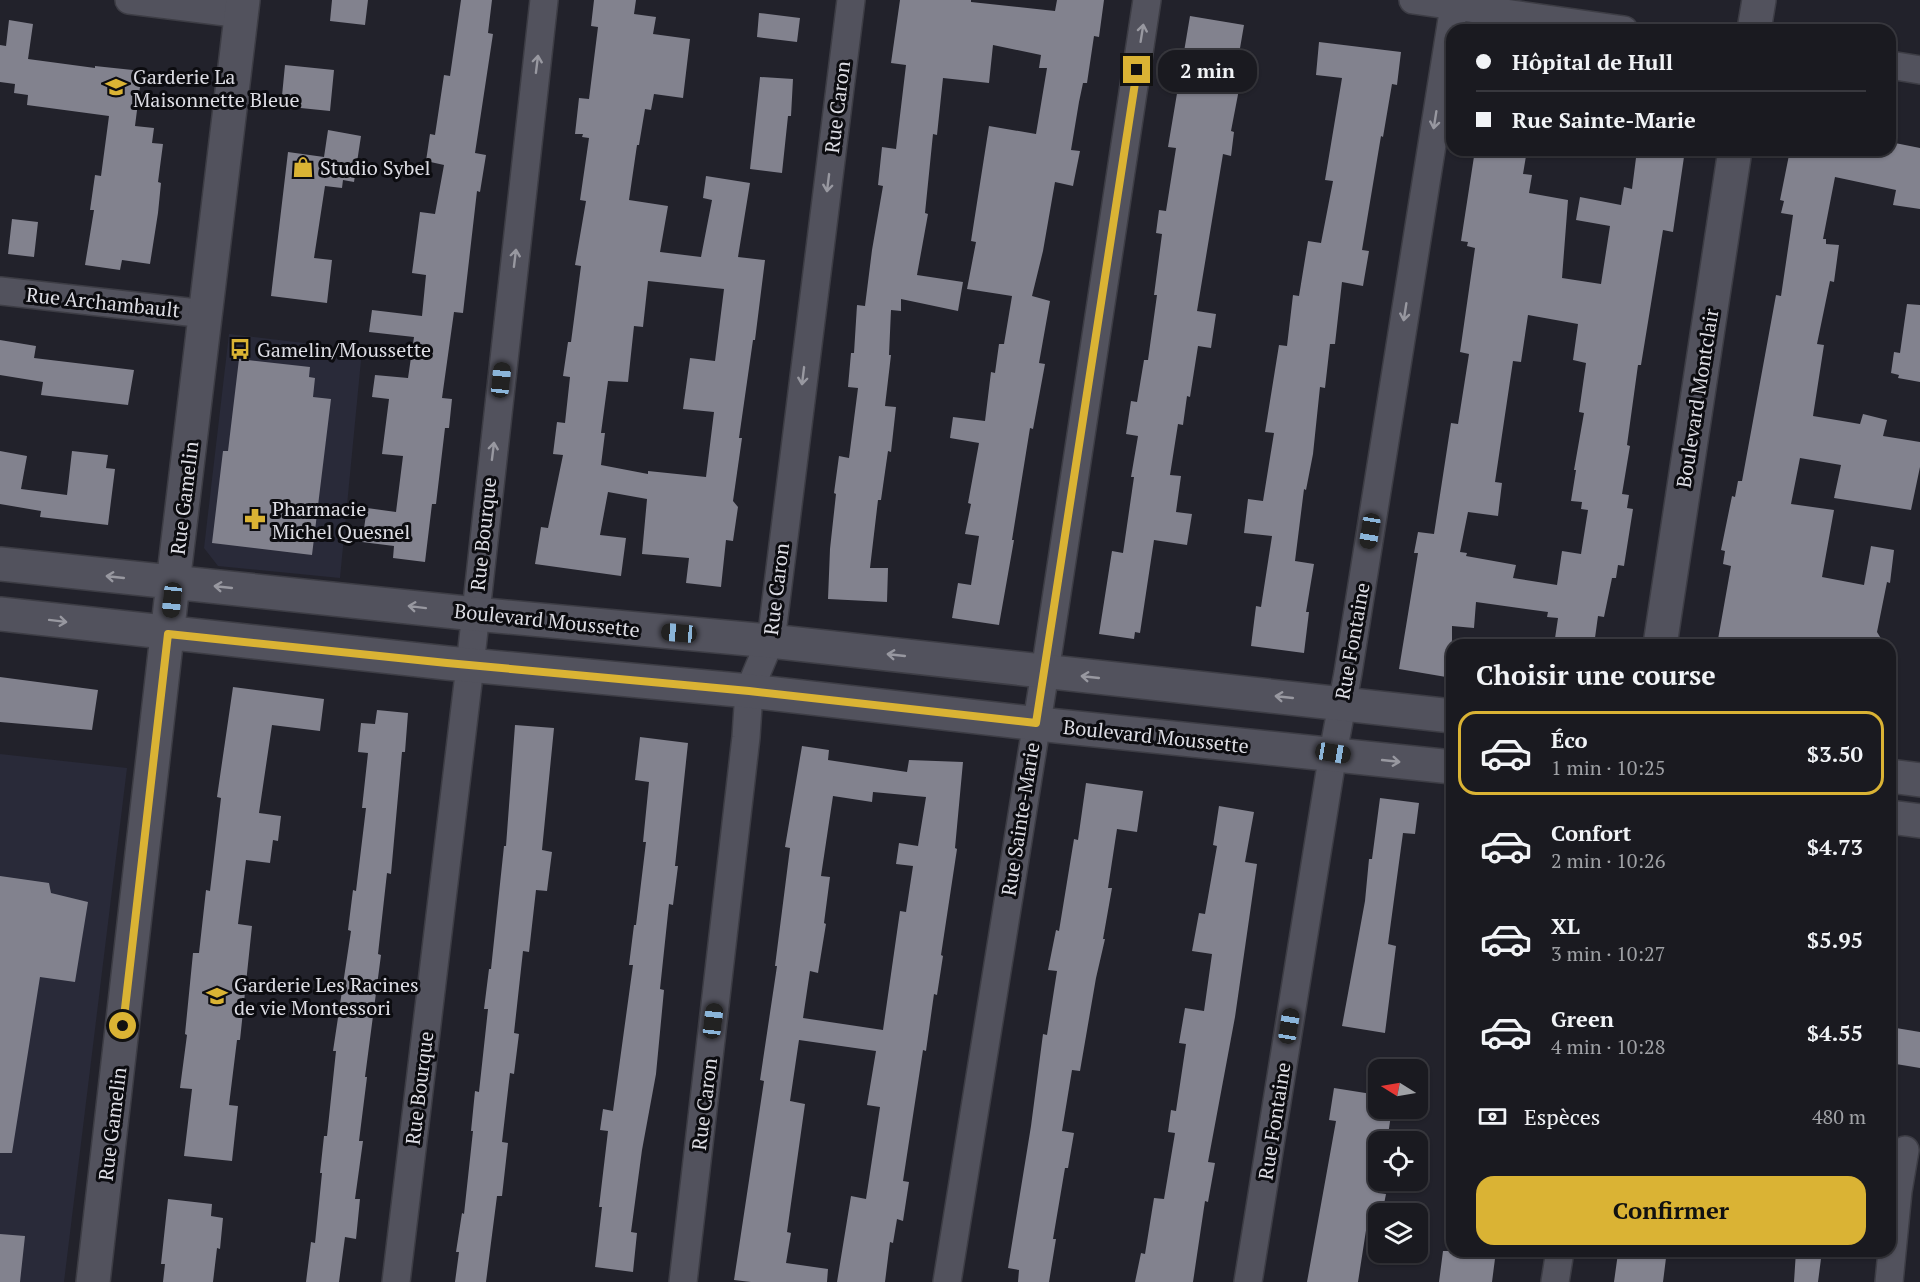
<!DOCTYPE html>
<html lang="fr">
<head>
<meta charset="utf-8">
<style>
  body { margin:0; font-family:"PT Serif",serif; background:#27272d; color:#f1f3f6; height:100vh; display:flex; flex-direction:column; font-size:22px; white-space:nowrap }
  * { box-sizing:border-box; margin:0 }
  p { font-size:20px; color:#9fa1a5 }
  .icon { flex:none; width:33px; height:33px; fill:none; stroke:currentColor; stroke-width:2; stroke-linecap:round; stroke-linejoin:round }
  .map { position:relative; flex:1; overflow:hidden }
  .details { position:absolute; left:1446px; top:639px; width:450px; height:618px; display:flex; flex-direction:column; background:#1a1a20; border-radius:18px; box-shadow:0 2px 4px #0004,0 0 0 2px #38383e }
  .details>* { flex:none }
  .guide { position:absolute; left:1446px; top:24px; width:450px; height:132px; border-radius:18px; box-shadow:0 2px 4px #0004,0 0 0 2px #38383e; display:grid; align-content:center; height:132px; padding:0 30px; background:#1a1a20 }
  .needle { width:39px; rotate:281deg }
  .controls { position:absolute; left:1368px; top:1059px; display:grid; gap:12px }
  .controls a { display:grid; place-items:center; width:60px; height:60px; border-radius:12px; background:#1a1a20; box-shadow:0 2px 4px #0004,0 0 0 2px #38383e; font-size:30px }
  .end { position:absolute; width:27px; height:27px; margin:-14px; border:8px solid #dab334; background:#111; box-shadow:0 0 0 3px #111 }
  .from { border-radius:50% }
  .bubble { position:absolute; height:42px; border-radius:18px; background:#1a1a20; box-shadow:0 2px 4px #0004,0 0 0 2px #38383e; font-size:20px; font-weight:700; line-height:42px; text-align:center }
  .car { position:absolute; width:18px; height:36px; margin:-18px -9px; border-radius:8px; box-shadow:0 0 4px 2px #0007; background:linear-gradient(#222 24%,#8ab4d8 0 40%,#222 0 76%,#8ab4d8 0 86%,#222 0) }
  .guide b { display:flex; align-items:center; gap:21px; height:57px; font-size:22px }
  .guide b+b { border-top:2px solid #38383e }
  .guide i { width:15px; height:15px; background:#f1f3f6 }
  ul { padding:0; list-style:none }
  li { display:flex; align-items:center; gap:18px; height:84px; margin:0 12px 9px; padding:0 18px; border:3px solid transparent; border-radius:18px }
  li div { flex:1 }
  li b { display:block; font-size:22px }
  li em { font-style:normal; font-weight:700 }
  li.selected { border-color:#dab334 }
  li>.icon { width:54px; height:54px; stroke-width:1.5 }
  h2 { padding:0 30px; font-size:27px; line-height:72px }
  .pay { display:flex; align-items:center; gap:15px; height:66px; padding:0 30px; font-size:22px }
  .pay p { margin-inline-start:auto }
  .action { display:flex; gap:12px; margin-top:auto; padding:12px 30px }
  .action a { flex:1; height:69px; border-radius:18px; background:#dab334; color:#111; font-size:24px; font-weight:700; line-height:69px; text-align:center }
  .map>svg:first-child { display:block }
  .built { fill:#292a39 }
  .building { fill:#82828e; fill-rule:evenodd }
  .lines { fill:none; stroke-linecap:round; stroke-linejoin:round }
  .minor-casing { stroke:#3d3d45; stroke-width:30 }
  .tertiary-casing { stroke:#3d3d45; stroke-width:36 }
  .minor { stroke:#52525d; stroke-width:27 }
  .tertiary { stroke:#52525d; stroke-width:33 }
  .oneway { stroke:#9898a0 }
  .route { stroke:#dab334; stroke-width:8 }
  .labels { text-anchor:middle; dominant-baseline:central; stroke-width:6; stroke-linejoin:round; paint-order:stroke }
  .poi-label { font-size:20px; fill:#dddde4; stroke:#0c0c10; text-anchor:start }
  .street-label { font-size:20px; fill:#dddde4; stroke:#0c0c10 }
</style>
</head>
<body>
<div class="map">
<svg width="1920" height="1282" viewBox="0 0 1920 1282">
  <rect width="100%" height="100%" fill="#22222b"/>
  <path class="built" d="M229,334L362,350L340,578L218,566L204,548Z
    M0,754L127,768L64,1282H0Z"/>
  <path class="building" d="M332,0H368L365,25L330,21Z
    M461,0H492L488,33L493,34L475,153L486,155L480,192L477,191L463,313L454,312L442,398L452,399L449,428H445L436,504H432L425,562L393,558L394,546L362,542L367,508L396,512L403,456L382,454L389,399L372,397L375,375L408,378L414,337L369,332L372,310L422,316L426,275L412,273L420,212L435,214L444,165L426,161L430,134L435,135L444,75L450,76Z
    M594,0H636L634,14L656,17L653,34L690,39L683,98L654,94L651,110L645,109L639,145H637L629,200L668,206L660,252L701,257L712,200L703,198L706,176L750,183L738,257L765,260L755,340H753L739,438H742L733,501L738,507L733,541L726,540L721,587L686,583L689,558L642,554L647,499L608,492L600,535L626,538L621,576L535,564L541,527L548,528L563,455L553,454L557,422L565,423L570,377L563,376L568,342H571L581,266L575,265L586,201L580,200L589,138L582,137L583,134H575L579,98L589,99L598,27L591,26ZM648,281L724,289L715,361L690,358L683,409L714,412L706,477L648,471V474L601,465L605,433H601L608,381L628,382L634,326L643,327Z
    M900,0H971V2L1055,11L1057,0H1104L1099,37L1094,36L1087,83H1083L1079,102L1071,150L1080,151L1073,186L1055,182L1043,251L1032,296L1050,301L1039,363L1045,364L1033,429L1030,428L1012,540H1014L999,625L952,618L958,583L971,585L979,536L965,534L971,504L968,503L979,443L950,438L953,417L985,421L991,372L995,373L999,344H1004L1012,296L967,289L976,242L971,241L989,126L1036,134L1047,68H1039L1041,55L993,45L989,83L943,78L937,135L933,134L925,213L928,214L917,275L963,282L958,311L901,299V311L891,310L889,355H891L885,406L896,407L891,452L888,451L881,500H878L870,568H888L887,602L828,599L830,549L836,494L834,493L839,456L849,458L858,388L848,387L851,353H854L857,305L865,306L872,250L883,186L878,185L882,147L896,149L906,65L891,63Z
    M759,13L800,18L797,42L757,37Z
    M1190,16L1244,25L1234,83L1240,84L1231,131L1234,132L1231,156L1223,154L1197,311L1216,314L1211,348L1198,346L1190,397L1187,396L1183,425L1178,424L1170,475L1181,476L1176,512L1192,514L1187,545L1154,540L1140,633L1135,632L1134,639L1099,634L1112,551L1123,553L1134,477H1131L1138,436L1126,434L1131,401L1137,402L1144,360H1148L1157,295H1154L1162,234L1156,233L1159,210L1166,211L1176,148L1168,147Z
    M9,20L33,24L28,59L95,68V66L142,71L135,126L154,128L152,143L163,144L158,182L161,183L158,213L150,264L122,260L120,270L85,265L94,210H90L95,175L101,176L109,116L27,105L28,95L14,93L15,84L0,82V45L6,46Z
    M1319,42L1401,52L1397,85L1392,84L1383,137L1381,136L1362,250L1369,251L1363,286L1342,282L1335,344H1330L1325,388L1320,387L1313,454L1306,490L1304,489L1295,561L1314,564L1306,612H1309L1304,653L1251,646L1256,606L1261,607L1272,536L1244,533L1248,499L1263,501L1274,433L1265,432L1279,345L1287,346L1293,295L1299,296L1308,241L1321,243L1333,181L1325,180L1342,78L1316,75Z
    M285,65L334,70L330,111L281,106Z
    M760,77L793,79L791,116H788L782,173L750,169Z
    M328,130L361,136L354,182L343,180L342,188L325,186L314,258L332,260L327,303L271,296L288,152L324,157Z
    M1890,142L1920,148V209L1893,205L1896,190L1835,177L1823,239H1826V244L1839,245L1834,282L1830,281L1817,344L1824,345L1813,416L1860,424L1863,414L1887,420L1883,436L1920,442V467L1911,510L1834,498L1841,465L1800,458L1791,504L1834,510L1822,577L1864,585L1871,546L1894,550L1890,583L1887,582L1877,632L1885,645H1717L1731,566L1723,564L1725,551L1721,550L1732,496L1735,497L1738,481H1742L1776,295L1781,296L1793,215L1781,213L1784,201L1780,200L1790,150H1890Z
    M1475,150H1527L1523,174L1532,175L1529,193L1568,200L1562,278L1601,284L1610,226L1576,220L1580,197L1621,205L1624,187L1632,189L1637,150H1685L1673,232L1663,230L1641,365H1638L1627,445L1630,446L1622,494L1629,495L1627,508L1633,509L1624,566L1618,565L1616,578H1612L1604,617L1598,616L1594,645H1554L1558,618L1547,617L1548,612L1476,602L1474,628L1452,626V678L1399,669L1418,553H1414L1418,532L1434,534L1451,423L1458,424L1469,354L1460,352L1475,248L1467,246L1468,242L1461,241ZM1528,315L1578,324L1573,360L1586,363L1579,412L1584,413L1574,470H1576L1571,501L1582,502L1581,509L1588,510L1581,554L1562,551L1557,585L1513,578L1516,565L1466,556L1467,553L1460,552L1468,512L1498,516L1502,483L1495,482L1513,361L1521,362Z
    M12,219L38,222L34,257L8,254Z
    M1907,304L1920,305V382L1898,378L1899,375L1891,373L1894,352L1900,353Z
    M0,340L36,346L34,358L134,370L128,405L41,395L43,382L0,375Z
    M239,359L310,367L309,377L315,378L313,397L331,399L312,555L212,543L223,451H228Z
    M0,451L27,456L21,489L67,495L72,451L108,455L106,468L115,469L108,525L40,517L41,511L0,504Z
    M0,677L98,690L92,730L0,722Z
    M233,687L324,699L320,731L272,725L259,813L281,816L278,841L273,840L270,863L246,860L238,924L252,926L240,1040H237L229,1105L238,1106L232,1161L184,1156L192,1089L180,1088L187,1035L185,1034L193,953H199L206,890L210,891L221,798L217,797Z
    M377,710L408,713L405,752H402L391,874L387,873L378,954L381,955L365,1077H367L359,1141H363L355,1199H360L356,1239L345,1237L339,1282H306L311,1242L315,1243L322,1173H320L324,1136H327L336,1051H333L351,931L348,930L353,890L356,891L366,808H362L368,753L358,752L361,723L375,724Z
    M515,725L554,728L542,850L552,852L547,891L536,890L529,952L523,951L514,1033L519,1034L514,1074L510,1073L502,1142L508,1143L502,1196H497L486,1282H455L459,1252H456L462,1213L464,1214L473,1131H471L475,1091L479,1092L488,1009H484L489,969H491L504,846H506Z
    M640,737L688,743L675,866H678L673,905L669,904L660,989L664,990L656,1074L642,1150L631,1232L637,1233L633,1272L595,1267L602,1207H599L608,1131L600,1130L603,1109L613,1111L633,965H629L634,925H636L646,842H643L649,782L635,780Z
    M802,746L829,750L828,760L907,772L909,760L963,762L955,848L957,849L941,955L943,956L937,995L934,994L926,1051L923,1050L903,1181L909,1182L903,1221L897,1219L893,1243L890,1242L885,1282H837L851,1196L866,1199L880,1107L867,1105L876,1051L799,1040L790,1101L805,1104L787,1232L791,1233L786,1263L828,1269L827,1282H751L734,1280L764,1081L760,1080L777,966H775L790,848L785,847ZM873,792L926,797L918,846L899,843L896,864L913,866L906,912L900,911L883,1030L803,1018L810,971L818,973L826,924L824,923L830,877L821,876L833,796L872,802Z
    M1086,783L1143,791L1137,832L1117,829L1108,888H1112L1103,939H1105L1096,978L1080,1071L1072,1070L1062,1131L1074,1133L1068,1168H1065L1053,1239H1056L1049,1282H1018L1019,1270L1008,1268L1031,1126L1043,1034L1047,1035L1057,971L1048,970L1056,930L1059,931L1074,839L1078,840Z
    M1380,798L1419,803L1415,834L1403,833L1388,944L1396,946L1385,1033L1342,1026L1365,901L1369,859H1372Z
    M1219,806L1254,812L1245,862L1257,864L1235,1017L1208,1162L1215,1163L1208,1202L1205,1201L1193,1282H1135L1141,1253L1145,1254L1154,1198L1164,1199L1175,1133L1168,1132L1171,1110L1176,1111L1186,1044L1179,1043L1185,1008L1204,1011L1212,954L1192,951L1199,913L1205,914L1217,846L1213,845Z
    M0,876L49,883L51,893L88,902L75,982L40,977L12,1153H0Z
    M1890,1027L1920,1032V1068L1890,1063Z
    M1334,1088L1378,1095V1108H1392L1387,1142H1378V1193L1386,1194L1382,1214H1378V1226L1367,1224L1358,1282H1307L1336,1121L1329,1120Z
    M168,1199L212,1204L211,1216L223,1218L220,1249L217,1248L213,1282H163L165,1264H161Z
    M0,1234L25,1236L20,1282H0Z
    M1443,1251H1496L1492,1282H1439Z
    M1796,1251H1822L1818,1282H1794Z
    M1618,1253L1666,1258L1663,1282H1614Z"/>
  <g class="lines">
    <defs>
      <path id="minor" d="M129,0L242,14
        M1413,0L1624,30
        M1890,65L1920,70
        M0,291L206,314
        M396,1282L470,666L544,0
        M683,1282L746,737L749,691L770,641L773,625L851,0
        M947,1282L1045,672L1147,0
        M1248,1282L1333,753L1348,673L1455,0
        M1555,1282L1560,1251
        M1889,1282L1898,1191L1905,1150"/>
      <path id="tertiary" d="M1754,30L1759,0
        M0,564L475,614L770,641L1452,716
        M0,614L447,663L749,691L1057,726L1452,767
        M1660,645L1735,150
        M1890,776L1920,780
        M1890,817L1920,821
        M93,1282L173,583L243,0"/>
    </defs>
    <use href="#minor" class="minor-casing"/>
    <use href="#tertiary" class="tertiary-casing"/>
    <use href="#minor" class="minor"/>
    <use href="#tertiary" class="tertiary"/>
  </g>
  <defs><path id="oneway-shaft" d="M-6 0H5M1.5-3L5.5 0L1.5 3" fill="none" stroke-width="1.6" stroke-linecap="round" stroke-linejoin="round" transform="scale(1.5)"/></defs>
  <g class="oneway">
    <use href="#oneway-shaft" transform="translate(1142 33) rotate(-81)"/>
    <use href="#oneway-shaft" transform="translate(537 64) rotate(-83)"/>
    <use href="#oneway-shaft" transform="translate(1435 120) rotate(99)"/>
    <use href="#oneway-shaft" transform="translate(828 183) rotate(97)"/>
    <use href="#oneway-shaft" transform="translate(515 258) rotate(-83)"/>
    <use href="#oneway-shaft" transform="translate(1405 312) rotate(99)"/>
    <use href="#oneway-shaft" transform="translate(803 376) rotate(97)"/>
    <use href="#oneway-shaft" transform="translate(493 451) rotate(-83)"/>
    <use href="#oneway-shaft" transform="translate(115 577) rotate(-174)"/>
    <use href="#oneway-shaft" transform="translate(223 587) rotate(-174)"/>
    <use href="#oneway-shaft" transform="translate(417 607) rotate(-173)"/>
    <use href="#oneway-shaft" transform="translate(58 621) rotate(7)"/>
    <use href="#oneway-shaft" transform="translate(896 655) rotate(-174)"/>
    <use href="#oneway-shaft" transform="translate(1090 677) rotate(-174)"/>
    <use href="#oneway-shaft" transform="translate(1284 697) rotate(-174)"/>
    <use href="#oneway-shaft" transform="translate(1391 761) rotate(6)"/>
  </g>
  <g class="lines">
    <path class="route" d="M123,1026L168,634L447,663L749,691L1036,723L1137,70"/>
  </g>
  <defs>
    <symbol id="school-bare" viewBox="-9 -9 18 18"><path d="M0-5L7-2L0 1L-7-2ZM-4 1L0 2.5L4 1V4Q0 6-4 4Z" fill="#dab334" stroke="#0c0c10" stroke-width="2.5" paint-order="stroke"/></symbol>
    <symbol id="shop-bare" viewBox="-9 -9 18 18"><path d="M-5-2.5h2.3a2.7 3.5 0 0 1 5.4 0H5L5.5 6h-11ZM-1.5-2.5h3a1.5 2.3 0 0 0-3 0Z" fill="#dab334" stroke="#0c0c10" stroke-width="2.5" paint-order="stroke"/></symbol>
    <symbol id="bus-bare" viewBox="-9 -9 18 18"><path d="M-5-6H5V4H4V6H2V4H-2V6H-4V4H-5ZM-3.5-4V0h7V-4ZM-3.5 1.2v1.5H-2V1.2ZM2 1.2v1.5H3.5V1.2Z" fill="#dab334" stroke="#0c0c10" stroke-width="2.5" paint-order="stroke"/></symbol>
    <symbol id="pharmacy-bare" viewBox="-9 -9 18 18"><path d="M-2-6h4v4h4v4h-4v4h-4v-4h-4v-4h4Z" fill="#dab334" stroke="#0c0c10" stroke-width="2.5" paint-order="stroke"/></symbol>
  </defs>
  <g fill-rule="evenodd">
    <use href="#school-bare" x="101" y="72" width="30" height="30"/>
    <use href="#shop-bare" x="288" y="152" width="30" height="30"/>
    <use href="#bus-bare" x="225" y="334" width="30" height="30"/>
    <use href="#pharmacy-bare" x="240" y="504" width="30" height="30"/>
    <use href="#school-bare" x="202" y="981" width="30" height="30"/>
  </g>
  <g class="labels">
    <g class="poi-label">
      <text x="133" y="76">Garderie La<tspan x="133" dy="23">Maisonnette Bleue</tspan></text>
      <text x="320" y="167">Studio Sybel</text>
      <text x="257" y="349">Gamelin/Moussette</text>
      <text x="272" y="508">Pharmacie<tspan x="272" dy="23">Michel Quesnel</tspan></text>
      <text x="234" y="984">Garderie Les Racines<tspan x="234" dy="23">de vie Montessori</tspan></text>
    </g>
    <g class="street-label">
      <text transform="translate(837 107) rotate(-83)">Rue Caron</text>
      <text transform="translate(103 302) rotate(6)">Rue Archambault</text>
      <text transform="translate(1697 398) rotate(-81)">Boulevard Montclair</text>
      <text transform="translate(184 498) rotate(-83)">Rue Gamelin</text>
      <text transform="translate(483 534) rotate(-84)">Rue Bourque</text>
      <text transform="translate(776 589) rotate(-83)">Rue Caron</text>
      <text transform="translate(547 620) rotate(6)">Boulevard Moussette</text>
      <text transform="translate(1352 641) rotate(-80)">Rue Fontaine</text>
      <text transform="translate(1156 736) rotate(6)">Boulevard Moussette</text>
      <text transform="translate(1020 819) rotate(-81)">Rue Sainte-Marie</text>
      <text transform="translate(419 1088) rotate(-83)">Rue Bourque</text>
      <text transform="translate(704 1104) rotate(-83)">Rue Caron</text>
      <text transform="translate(1274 1121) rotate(-81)">Rue Fontaine</text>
      <text transform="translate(112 1124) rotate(-83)">Rue Gamelin</text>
    </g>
  </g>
</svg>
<div class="controls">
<a><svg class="needle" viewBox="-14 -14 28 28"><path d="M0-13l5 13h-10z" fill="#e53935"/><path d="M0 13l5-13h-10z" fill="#9fa1a5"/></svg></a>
<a><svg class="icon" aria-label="locate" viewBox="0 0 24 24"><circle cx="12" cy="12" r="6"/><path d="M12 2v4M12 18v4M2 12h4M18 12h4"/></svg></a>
<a><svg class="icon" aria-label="layers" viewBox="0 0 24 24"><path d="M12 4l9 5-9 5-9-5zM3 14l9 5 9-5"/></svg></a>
</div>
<i class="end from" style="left:123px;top:1026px"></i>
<i class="end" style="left:1137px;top:70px"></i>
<div class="bubble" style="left:1158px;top:50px;width:99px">2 min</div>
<i class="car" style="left:501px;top:380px;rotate:6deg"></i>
<i class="car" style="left:1370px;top:531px;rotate:189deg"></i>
<i class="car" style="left:172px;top:600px;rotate:186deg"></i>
<i class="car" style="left:679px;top:633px;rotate:275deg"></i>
<i class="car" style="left:1333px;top:753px;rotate:99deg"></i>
<i class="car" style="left:713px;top:1021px;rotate:7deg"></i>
<i class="car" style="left:1289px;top:1026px;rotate:9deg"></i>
<div class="guide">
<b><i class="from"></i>Hôpital de Hull</b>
<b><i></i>Rue Sainte-Marie</b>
</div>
<section class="details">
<h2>Choisir une course</h2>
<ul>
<li class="selected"><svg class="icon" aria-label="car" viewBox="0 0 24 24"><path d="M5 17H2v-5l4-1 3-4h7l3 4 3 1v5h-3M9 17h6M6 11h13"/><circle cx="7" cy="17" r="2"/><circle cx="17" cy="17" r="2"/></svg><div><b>Éco</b><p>1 min · 10:25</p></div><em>$3.50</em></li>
<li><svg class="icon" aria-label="car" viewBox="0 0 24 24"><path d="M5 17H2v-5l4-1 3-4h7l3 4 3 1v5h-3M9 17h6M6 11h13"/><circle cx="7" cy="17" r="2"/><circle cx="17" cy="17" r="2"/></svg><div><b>Confort</b><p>2 min · 10:26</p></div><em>$4.73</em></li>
<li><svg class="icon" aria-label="car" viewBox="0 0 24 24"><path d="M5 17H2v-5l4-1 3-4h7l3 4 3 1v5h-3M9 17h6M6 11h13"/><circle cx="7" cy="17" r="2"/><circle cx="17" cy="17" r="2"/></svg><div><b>XL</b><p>3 min · 10:27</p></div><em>$5.95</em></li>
<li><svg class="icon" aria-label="car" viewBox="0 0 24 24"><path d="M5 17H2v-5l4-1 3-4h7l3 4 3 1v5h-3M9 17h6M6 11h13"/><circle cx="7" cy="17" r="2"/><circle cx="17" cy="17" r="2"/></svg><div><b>Green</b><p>4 min · 10:28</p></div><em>$4.55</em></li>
</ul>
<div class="pay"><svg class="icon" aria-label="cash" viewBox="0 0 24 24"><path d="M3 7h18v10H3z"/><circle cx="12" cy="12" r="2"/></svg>Espèces<p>480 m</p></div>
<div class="action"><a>Confirmer</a></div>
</section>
</div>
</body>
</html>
